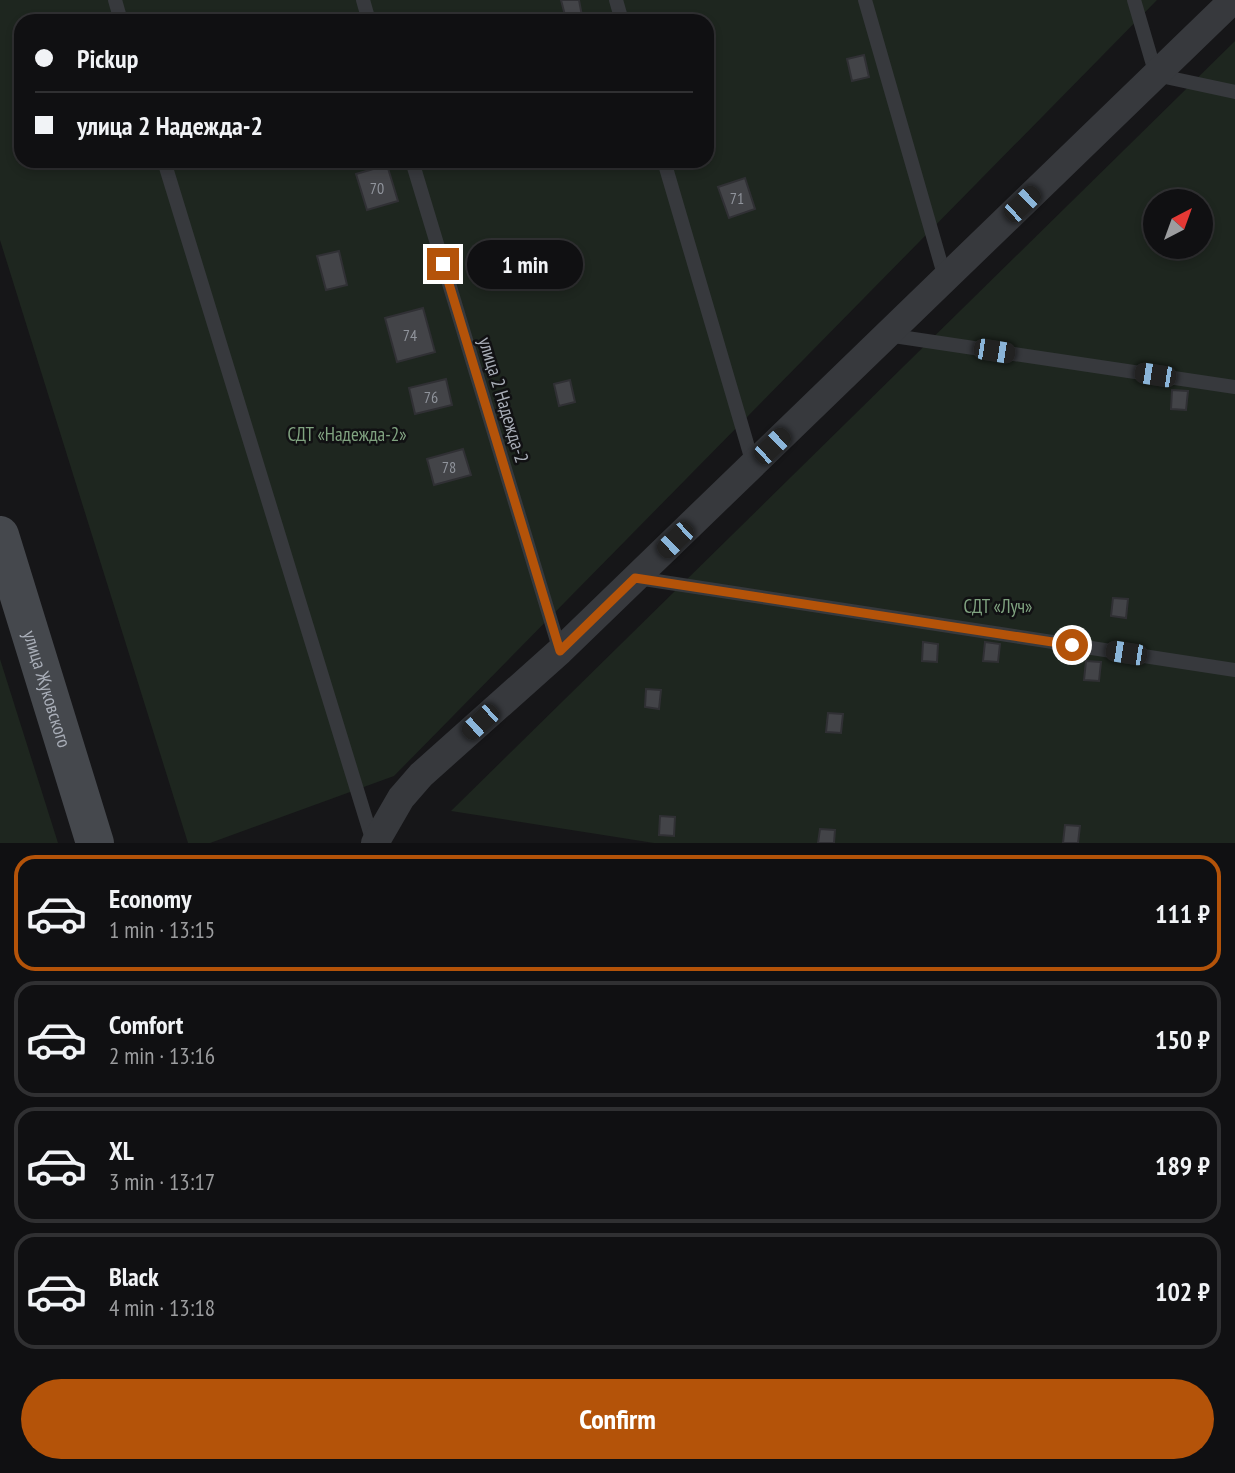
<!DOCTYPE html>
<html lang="en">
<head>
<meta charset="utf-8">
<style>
  body { margin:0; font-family:"PT Sans Narrow",sans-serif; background:#1e1e20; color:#f1f3f6; height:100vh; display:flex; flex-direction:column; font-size:26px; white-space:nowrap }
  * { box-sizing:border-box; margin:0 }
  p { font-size:23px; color:#9c9d9f }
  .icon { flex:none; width:38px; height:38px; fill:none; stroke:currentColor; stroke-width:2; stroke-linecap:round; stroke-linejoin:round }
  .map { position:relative; height:843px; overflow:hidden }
  .panel { display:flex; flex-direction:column; background:#101012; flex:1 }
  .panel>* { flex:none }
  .guide { position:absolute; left:14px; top:14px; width:700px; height:154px; border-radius:21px; box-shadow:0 4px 10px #0003,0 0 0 2px #303032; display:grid; align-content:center; height:154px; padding:0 21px; background:#101012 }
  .needle { width:46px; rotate:41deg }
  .controls { position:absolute; left:1143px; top:189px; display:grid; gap:14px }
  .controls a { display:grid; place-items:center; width:70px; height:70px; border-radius:50%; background:#101012; box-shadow:0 4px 10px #0003,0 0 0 2px #303032; font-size:35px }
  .end { position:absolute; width:32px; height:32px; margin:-16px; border:9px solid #b45309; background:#fff; box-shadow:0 0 0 4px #fff }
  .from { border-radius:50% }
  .bubble { position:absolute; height:49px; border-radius:24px; background:#101012; box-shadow:0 4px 10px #0003,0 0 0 2px #303032; font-size:23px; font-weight:600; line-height:49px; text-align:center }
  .car { position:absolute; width:21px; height:42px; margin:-21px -10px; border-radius:9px; box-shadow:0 0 5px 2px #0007; background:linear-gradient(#222 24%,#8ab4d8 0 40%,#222 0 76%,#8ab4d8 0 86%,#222 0) }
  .guide b { display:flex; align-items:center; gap:24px; height:66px; font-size:26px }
  .guide b+b { border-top:2px solid #303032 }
  .guide i { width:18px; height:18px; background:#f1f3f6 }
  ul { padding:12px 0 0; list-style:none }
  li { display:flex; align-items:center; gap:21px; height:116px; margin:0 14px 10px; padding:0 7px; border:4px solid #303032; border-radius:21px }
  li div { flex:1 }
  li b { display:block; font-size:26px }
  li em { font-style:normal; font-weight:600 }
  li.current { border-color:#b45309 }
  li>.icon { width:63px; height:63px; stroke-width:1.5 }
  .action { display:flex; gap:14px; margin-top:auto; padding:14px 21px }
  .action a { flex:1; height:80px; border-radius:42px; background:#b45309; color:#fff; font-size:28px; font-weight:600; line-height:80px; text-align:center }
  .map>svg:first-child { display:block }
  .green { fill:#1e261f; fill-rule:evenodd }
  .building { fill:#434448; stroke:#303034; stroke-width:2 }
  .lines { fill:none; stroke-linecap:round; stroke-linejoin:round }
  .service { stroke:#37393d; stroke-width:14 }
  .minor { stroke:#37393d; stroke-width:28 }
  .secondary { stroke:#45484d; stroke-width:38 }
  .route { stroke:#b45309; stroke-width:9 }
  .labels { text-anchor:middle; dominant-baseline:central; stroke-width:5; stroke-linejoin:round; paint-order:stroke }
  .number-label { font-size:16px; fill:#90949c }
  .street-label { font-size:19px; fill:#a9aeb8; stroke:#111113 }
  .park-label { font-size:19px; fill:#80a380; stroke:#111113 }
</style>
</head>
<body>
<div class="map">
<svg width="1235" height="843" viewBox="0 0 1235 843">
  <rect width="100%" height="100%" fill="#161618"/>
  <path class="green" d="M0,0H1157L394,776L210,843H188L0,240ZM21,21H707V161H21Z
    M1235,41V843H654L451,811ZM1155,201H1200V247H1155Z
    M0,659L58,843H0Z"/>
  <path class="building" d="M561,0H579L582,16L566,19Z
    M864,55L869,77L852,81L847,59Z
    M387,165L398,201L367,210L356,174Z
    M745,178L755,209L729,218L718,187Z
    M339,251L347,285L326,290L317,256Z
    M423,308L435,352L397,362L385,318Z
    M446,379L452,405L415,414L409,388Z
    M570,380L575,402L559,406L554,384Z
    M1172,390L1188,391L1186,410L1171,409Z
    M463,449L471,475L434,485L427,459Z
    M1113,598L1128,599L1126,618L1111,616Z
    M923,642L938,644L937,662L922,661Z
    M985,642L1000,644L998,662L983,661Z
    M1086,661L1101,662L1099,681L1084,680Z
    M646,689L661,690L659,709L645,707Z
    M828,713L843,714L841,733L826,732Z
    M660,816L675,817L674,836L659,835Z
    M1065,825L1080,826L1078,843H1063Z
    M820,829L835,830L834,843H818Z"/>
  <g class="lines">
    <path class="service" d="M115,0L121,21
      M363,0L369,21
      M616,0L622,21
      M865,0L945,278
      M1134,0L1156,75L1235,92
      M164,161L373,842
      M412,161L560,651
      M664,161L753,464
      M887,335L1235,387
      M637,578L1235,670"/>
    <path class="minor" d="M375,843L401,798L421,775L560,651L1233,0"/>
    <path class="secondary" id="s1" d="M0,535L95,843"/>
  </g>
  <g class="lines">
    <path class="route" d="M443,264L560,651L635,578L1072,645"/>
  </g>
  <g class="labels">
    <g class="number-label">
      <text x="377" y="188">70</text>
      <text x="737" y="198">71</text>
      <text x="410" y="335">74</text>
      <text x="431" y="397">76</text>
      <text x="449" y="467">78</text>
    </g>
    <g class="street-label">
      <text transform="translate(504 400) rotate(73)">улица 2 Надежда-2</text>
      <text stroke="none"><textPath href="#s1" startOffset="161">улица Жуковского</textPath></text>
    </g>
    <g class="park-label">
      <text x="347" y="434">СДТ «Надежда-2»</text>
      <text x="998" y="606">СДТ «Луч»</text>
    </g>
  </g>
</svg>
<div class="controls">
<a><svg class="needle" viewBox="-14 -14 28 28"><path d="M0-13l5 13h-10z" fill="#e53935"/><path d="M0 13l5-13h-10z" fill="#9c9d9f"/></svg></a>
</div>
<i class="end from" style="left:1072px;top:645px"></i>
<i class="end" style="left:443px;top:264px"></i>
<div class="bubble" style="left:467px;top:240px;width:116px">1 min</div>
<i class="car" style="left:1022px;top:204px;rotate:46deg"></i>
<i class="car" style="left:994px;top:351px;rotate:99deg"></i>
<i class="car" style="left:1155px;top:375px;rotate:279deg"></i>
<i class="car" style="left:772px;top:446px;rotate:46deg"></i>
<i class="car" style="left:675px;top:540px;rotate:226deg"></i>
<i class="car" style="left:1126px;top:653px;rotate:279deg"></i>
<i class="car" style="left:480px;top:722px;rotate:228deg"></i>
<div class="guide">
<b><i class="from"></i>Pickup</b>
<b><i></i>улица 2 Надежда-2</b>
</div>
</div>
<section class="panel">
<ul>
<li class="current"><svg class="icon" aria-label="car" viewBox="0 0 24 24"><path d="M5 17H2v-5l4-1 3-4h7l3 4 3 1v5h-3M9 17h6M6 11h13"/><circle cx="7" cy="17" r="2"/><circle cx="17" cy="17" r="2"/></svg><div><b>Economy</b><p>1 min · 13:15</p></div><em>111 ₽</em></li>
<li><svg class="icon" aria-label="car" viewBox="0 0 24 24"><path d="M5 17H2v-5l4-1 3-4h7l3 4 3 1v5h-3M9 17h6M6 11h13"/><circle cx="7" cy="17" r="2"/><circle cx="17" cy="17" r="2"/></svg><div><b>Comfort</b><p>2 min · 13:16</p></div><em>150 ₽</em></li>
<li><svg class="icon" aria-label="car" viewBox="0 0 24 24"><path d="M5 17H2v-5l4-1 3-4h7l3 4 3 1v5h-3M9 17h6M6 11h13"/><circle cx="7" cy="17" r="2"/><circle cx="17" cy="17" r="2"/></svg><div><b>XL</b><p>3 min · 13:17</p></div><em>189 ₽</em></li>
<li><svg class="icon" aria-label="car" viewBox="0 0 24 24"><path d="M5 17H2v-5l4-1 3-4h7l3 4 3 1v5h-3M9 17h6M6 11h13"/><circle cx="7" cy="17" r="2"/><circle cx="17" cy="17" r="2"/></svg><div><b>Black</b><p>4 min · 13:18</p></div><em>102 ₽</em></li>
</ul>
<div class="action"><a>Confirm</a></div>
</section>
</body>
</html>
